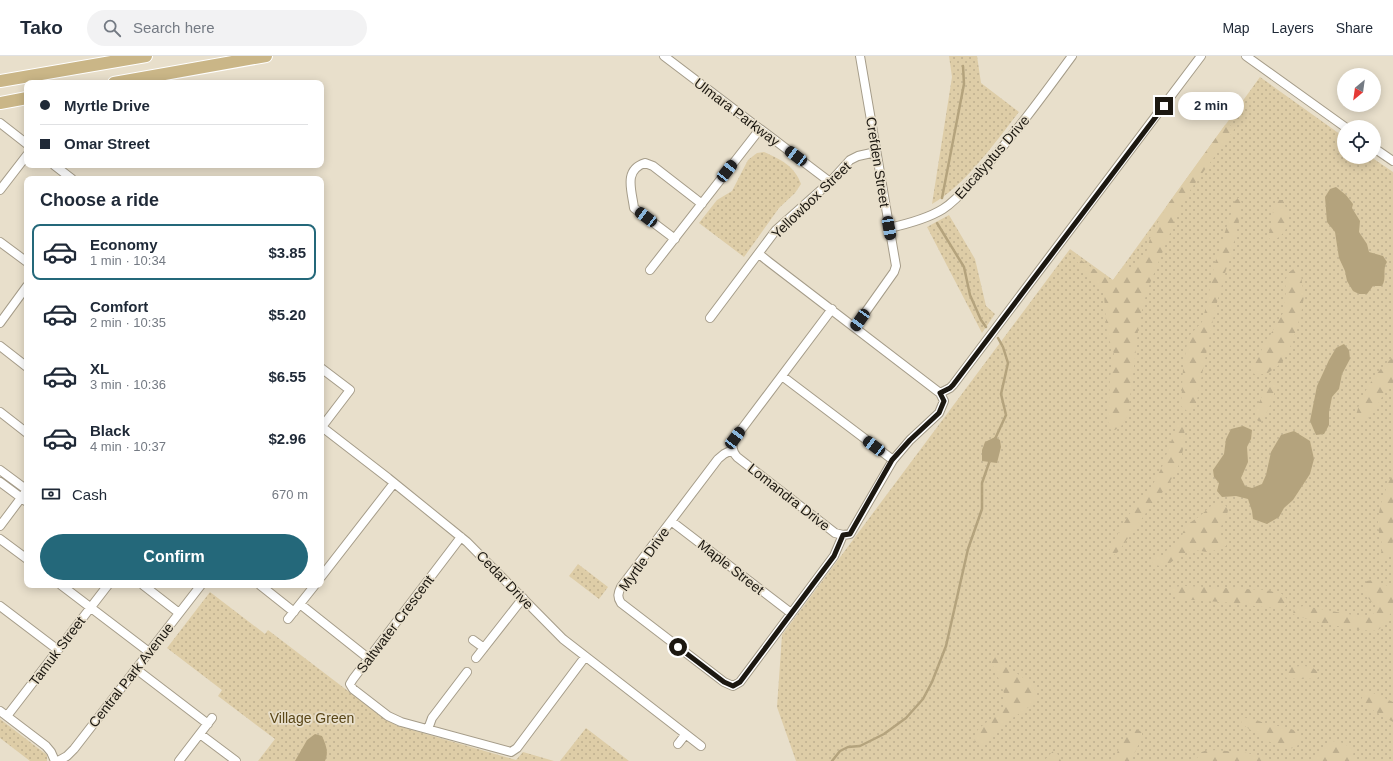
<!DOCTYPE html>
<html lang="en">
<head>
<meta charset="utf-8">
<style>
  body { margin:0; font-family:Helvetica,sans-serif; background:#f2f2f3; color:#1f2937; height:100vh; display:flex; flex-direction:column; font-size:15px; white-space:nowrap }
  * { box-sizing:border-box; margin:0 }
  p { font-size:13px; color:#747a83 }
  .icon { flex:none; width:22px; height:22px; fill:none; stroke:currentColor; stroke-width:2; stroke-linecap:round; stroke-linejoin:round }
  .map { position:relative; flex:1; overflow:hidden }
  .side { position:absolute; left:24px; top:120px; width:300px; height:412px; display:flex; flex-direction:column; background:#fff; border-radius:8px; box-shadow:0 2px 10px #0003 }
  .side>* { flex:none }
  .hud { position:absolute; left:24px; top:24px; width:300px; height:88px; border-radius:8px; box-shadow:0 2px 10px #0003; display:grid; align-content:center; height:88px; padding:0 16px; background:#fff }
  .needle { width:26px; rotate:209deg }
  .buttons { position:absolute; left:1337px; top:12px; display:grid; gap:8px }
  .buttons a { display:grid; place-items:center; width:44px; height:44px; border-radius:50%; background:#fff; box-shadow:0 2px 10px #0003; font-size:20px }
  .end { position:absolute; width:18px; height:18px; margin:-9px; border:5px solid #1c1811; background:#fff; box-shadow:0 0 0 2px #fff }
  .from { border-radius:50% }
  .bubble { position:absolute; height:28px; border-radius:14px; background:#fff; box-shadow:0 2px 10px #0003; font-size:13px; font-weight:700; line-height:28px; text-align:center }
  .car { position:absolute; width:12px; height:24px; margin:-12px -6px; border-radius:5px; box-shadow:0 0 3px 1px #0007; background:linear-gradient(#222 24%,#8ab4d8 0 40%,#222 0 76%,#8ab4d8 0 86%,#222 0) }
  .hud b { display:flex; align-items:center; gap:14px; height:38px; font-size:15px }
  .hud b+b { border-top:1px solid #e0e1e3 }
  .hud i { width:10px; height:10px; background:#1f2937 }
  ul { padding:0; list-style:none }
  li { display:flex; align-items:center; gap:12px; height:56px; margin:0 8px 6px; padding:0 8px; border:2px solid transparent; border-radius:8px }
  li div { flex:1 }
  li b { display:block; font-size:15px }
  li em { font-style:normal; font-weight:700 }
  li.current { border-color:#24687a }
  li>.icon { width:36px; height:36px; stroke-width:1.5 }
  h2 { padding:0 16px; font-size:18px; line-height:48px }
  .pay { display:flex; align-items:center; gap:10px; height:44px; padding:0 16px; font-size:15px }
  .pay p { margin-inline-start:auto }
  .cta { display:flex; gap:8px; margin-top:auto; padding:8px 16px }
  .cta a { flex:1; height:46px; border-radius:24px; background:#24687a; color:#fff; font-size:16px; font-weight:700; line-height:46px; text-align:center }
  header { display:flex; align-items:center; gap:24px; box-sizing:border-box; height:56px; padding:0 20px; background:#fff; border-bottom:1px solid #e0e1e3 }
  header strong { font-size:19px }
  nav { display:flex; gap:22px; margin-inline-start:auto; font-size:14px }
  .search { width:280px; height:36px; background:#f2f2f3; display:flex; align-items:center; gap:10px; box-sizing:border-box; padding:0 14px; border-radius:22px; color:#747a83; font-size:15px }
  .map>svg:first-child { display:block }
  .green { fill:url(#green-dots) }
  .forest { fill:url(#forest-firs) }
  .water { fill:#b4a37d }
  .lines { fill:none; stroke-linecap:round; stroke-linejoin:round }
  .stream { stroke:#b4a37d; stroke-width:2.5 }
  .street-casing { stroke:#a59c89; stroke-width:10 }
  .primary-casing { stroke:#fff; stroke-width:14 }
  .street { stroke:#fff; stroke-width:8 }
  .primary { stroke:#cab687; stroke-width:12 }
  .route { stroke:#1c1811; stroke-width:5 }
  .labels { text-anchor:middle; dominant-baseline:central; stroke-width:3.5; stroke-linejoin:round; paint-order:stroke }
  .street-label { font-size:14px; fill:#1c1811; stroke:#e8dfcb }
  .park-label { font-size:14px; fill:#594617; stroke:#e8dfcb }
</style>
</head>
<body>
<header>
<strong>Tako</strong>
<div class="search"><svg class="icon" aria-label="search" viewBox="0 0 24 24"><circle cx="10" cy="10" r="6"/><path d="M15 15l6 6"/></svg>Search here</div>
<nav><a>Map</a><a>Layers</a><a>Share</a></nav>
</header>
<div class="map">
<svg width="1393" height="705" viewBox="0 0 1393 705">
  <defs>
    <pattern id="green-dots" width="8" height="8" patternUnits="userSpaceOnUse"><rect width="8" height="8" fill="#decda7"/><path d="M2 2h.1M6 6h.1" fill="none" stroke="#beaf8f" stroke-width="1.8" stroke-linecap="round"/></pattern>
    <pattern id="forest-firs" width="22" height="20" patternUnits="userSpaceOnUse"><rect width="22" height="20" fill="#decda7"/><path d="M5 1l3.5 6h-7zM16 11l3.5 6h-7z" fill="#beaf8f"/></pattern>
  </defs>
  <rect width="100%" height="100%" fill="#e8dfcb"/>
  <path class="green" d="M949,0H977L981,27L1019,56C995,86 966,129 932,148L952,21Z
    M1260,21L1344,81V101H1371L1393,116V705H796L777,651L782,579L1070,193L1113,224Z
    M764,96C780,103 795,110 801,128L795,137L779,152L744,201L699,167L717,144L732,135L748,104L757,97Z
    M949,159L975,203L986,250L995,258L982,277L927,171Z
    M578,508L608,531L599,543L569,520Z
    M210,536L265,578L268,574L386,664L398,670L516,704L523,696L554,705H258L275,683L218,640L222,634L167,592Z
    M0,663L47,699V705H30L0,682Z
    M586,672L629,705H560Z"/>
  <path class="forest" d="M1228,68L1233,71L1234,74L1193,130L1182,147L1147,235L1139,266L1132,328L1127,360L1122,369L1115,374H1112L1108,372L1110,321L1114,298L1107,277L1104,239L1100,232L1085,217L1076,204L1077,202H1078L1108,223L1113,224L1121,213L1129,212L1138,208L1145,201L1151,179L1168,148L1225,69Z
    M1238,142H1240L1242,148L1233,194L1225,217L1215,254L1196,348L1192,355H1187L1181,350L1183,313L1188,281L1202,266L1207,247L1214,210L1235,145Z
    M1277,144H1283C1285,150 1288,157 1289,163C1289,172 1280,184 1271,184L1268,181C1269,175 1272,169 1273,164C1273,154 1272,154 1277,144Z
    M1296,211L1300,213L1304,240L1301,258L1292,287L1282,307L1268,317L1258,319L1252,317L1251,312L1283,257L1286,235L1285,226L1288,217Z
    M1393,301V327C1380,336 1376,362 1363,365L1358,363L1356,359C1362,337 1375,316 1393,301Z
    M1272,324L1275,325C1277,338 1268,355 1261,366L1258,365L1255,361C1258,347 1263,336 1272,324Z
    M1181,368L1184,371L1185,385L1180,407L1167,431L1153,447L1118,496L1112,500L1108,498L1110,492L1128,460L1152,430L1162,411L1177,369Z
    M1393,416V469C1391,474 1393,477 1393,482C1393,490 1391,498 1387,504L1383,505L1380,503C1380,499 1382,495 1382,491C1382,483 1378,477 1378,469C1378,450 1386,433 1393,416Z
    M1219,447L1225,449L1228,453C1228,460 1221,469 1218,477L1219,480L1227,486L1226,490C1221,492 1214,495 1208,496C1202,496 1196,493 1190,495C1176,499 1168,515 1153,508L1152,503L1154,501L1162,500L1167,494L1181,485L1183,476L1188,468L1200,460L1212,449Z
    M1373,524L1393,532V555C1387,560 1384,571 1378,574C1368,578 1304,564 1293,558L1294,553L1299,551L1304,550L1364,561L1369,560L1374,557L1376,550C1368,541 1360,538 1367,525Z
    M1184,530L1266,534L1282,538L1288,544C1287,550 1284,552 1278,553L1234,547L1180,543L1174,540L1171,537L1172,533L1174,531Z
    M993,600H998L1008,611L1029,626L1036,635L1037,641L1032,649L1011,663L984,688H980L975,686C971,667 1003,664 1005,646C1007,638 994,613 990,603Z
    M1291,611C1301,610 1314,608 1319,618L1317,623C1309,622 1291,624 1285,621L1286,616Z
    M1371,636L1393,646V666L1366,650L1361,644L1364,637Z
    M1243,662C1252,662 1259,665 1267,668C1279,671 1290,670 1300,678C1300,682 1300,687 1297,690C1286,700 1254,676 1243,669L1241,666Z
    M1136,673L1142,676V681L1131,705H1115C1118,691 1123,681 1136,673Z
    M1334,685L1343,687L1354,694L1352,705H1312L1326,689Z
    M1216,694L1247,697L1278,705H1196C1201,693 1204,695 1216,694Z
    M1053,695H1056L1061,705H1044Z"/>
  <path class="water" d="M1336,131L1346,139L1353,148L1352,152L1360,165L1359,176L1367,188L1369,196L1383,200L1387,206C1382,213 1387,222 1382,230H1373L1367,238H1359L1353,235L1347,225L1345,215L1339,202L1335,176L1327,166L1325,141L1330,133Z
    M1344,288L1349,294L1350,303L1342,318L1339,333L1332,341L1329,356V369L1324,378L1316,379L1310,365L1317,330L1329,304L1336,292Z
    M1243,370L1252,374L1251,383L1247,391L1248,406L1241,422L1245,430L1252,432L1262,428L1266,419L1271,396L1281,379L1294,375L1310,385L1314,403L1310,418L1293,444L1284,452L1279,461L1267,468L1253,463L1252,455L1248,443L1236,440L1222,441L1217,435L1219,427L1214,421L1213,414L1224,398L1226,383L1231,373Z
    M995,381L1000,384L1001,391L997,407L982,405V394L985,386Z
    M315,678L322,680C326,689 329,696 325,705H295L307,684Z"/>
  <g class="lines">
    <path class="stream" d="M942,142L964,28L963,10
      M937,167L964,211L970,239L981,264L986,271
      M995,383L1006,359L1001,338L1008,307L1003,291L998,282
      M832,705L840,695L848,691L860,690L884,678L906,662L923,643L932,626L946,590L968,493L982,453V427L990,404"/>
    <defs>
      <path id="street" d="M664,0L830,126
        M1246,0L1345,71
        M0,67L27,88
        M1374,92L1393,105
        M54,109L72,123
        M0,134L27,99
        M889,172C907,168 927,163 943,153C957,144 967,131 978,119C1012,82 1042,41 1072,0
        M675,183L634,152C632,135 623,114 645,107L653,110L702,148
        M0,186L27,206
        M759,198L769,206L936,334L940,337L944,345L939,357L910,384L893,404L850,478L843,479L835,477L737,401C731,394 732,389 735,382L832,253
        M650,214L760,73
        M710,262L776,174L830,126L850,104L858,100L876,96
        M0,267L27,230
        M855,271L894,216L896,210L860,0
        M0,290L27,311
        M321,312L350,334L321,372
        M782,320L893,404
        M940,337L950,332L953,329L1201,0
        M0,356L27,377
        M322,371L388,422L467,486L563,583L701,690
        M732,394L724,398L718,403L621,531C618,537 617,541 621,547L724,626L733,630L740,626L834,500L843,479
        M0,414L27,434
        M0,426L27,446
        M671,465L791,557
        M0,470L27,434
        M461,481L353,623L350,628L353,633L388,660L401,666L511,696L517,692L585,601
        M0,483L27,503
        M321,521L394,427
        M61,529L149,596
        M143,529L179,557
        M260,529L294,556
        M300,548L368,602
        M0,550L58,594
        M288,563L315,529
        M473,584L484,592
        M476,602L523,542
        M136,613L208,668
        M0,655L46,690L51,696L55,705
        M7,660L108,529
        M428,673L432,662L467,616
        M200,678L236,705
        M678,688L685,679
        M58,705L67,700L74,693L201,529
        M179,705L212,662"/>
      <path id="primary" d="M0,25L146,0
        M114,27L266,0
        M0,47L27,42"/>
    </defs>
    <use href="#street" class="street-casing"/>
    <use href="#primary" class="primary-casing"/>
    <use href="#street" class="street"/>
    <use href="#primary" class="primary"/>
  </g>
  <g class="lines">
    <path class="route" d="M678,591L724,626L733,630L740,626L834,500L843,479L850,478L892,404L910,384L939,357L944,345L940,337L950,332L953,329L1164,50"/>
  </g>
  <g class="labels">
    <g class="street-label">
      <text transform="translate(737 56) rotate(37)">Ulmara Parkway</text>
      <text transform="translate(992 101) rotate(-49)">Eucalyptus Drive</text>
      <text transform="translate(878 106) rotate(81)">Crefden Street</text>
      <text transform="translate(811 144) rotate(-44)">Yellowbox Street</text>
      <text transform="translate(789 441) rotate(38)">Lomandra Drive</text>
      <text transform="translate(644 503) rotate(-54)">Myrtle Drive</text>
      <text transform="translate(731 511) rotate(38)">Maple Street</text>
      <text transform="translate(505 524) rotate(46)">Cedar Drive</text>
      <text transform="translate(395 568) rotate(-53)">Saltwater Crescent</text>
      <text transform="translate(57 595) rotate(-53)">Tamuk Street</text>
      <text transform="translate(131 619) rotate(-52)">Central Park Avenue</text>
    </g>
    <g class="park-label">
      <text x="312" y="662">Village Green</text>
    </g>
  </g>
</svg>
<div class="buttons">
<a><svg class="needle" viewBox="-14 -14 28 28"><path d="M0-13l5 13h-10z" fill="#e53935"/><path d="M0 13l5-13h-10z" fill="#747a83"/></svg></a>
<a><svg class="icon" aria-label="locate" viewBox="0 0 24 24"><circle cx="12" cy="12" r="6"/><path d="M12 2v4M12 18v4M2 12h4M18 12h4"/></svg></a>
</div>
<i class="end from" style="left:678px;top:591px"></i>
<i class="end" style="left:1164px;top:50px"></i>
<div class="bubble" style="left:1178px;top:36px;width:66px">2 min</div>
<i class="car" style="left:796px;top:100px;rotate:307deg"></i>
<i class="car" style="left:727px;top:115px;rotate:38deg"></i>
<i class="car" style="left:646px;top:161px;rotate:307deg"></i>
<i class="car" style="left:889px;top:172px;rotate:170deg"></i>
<i class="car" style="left:860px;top:264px;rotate:215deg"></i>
<i class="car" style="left:735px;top:382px;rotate:37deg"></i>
<i class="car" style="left:874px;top:390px;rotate:307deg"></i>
<div class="hud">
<b><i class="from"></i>Myrtle Drive</b>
<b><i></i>Omar Street</b>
</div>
<section class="side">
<h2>Choose a ride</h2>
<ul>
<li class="current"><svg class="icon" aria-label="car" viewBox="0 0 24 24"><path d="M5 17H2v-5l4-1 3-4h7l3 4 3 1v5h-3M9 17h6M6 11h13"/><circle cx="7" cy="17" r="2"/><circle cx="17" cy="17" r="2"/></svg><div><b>Economy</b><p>1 min · 10:34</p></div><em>$3.85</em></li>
<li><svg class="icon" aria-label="car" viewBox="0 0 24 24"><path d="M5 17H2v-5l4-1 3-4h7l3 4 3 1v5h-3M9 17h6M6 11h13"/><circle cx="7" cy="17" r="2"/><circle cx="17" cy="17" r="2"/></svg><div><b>Comfort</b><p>2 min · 10:35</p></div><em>$5.20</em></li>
<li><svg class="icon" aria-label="car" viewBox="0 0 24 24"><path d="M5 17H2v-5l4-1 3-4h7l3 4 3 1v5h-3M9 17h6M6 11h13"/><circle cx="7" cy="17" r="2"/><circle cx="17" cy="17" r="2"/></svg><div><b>XL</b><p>3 min · 10:36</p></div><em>$6.55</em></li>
<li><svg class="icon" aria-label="car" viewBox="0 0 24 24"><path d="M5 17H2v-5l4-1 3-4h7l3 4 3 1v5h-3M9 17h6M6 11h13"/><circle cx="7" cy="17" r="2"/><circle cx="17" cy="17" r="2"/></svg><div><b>Black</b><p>4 min · 10:37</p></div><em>$2.96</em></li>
</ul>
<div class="pay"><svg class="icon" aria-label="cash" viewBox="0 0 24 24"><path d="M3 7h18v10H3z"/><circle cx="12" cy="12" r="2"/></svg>Cash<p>670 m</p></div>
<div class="cta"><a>Confirm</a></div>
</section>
</div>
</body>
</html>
